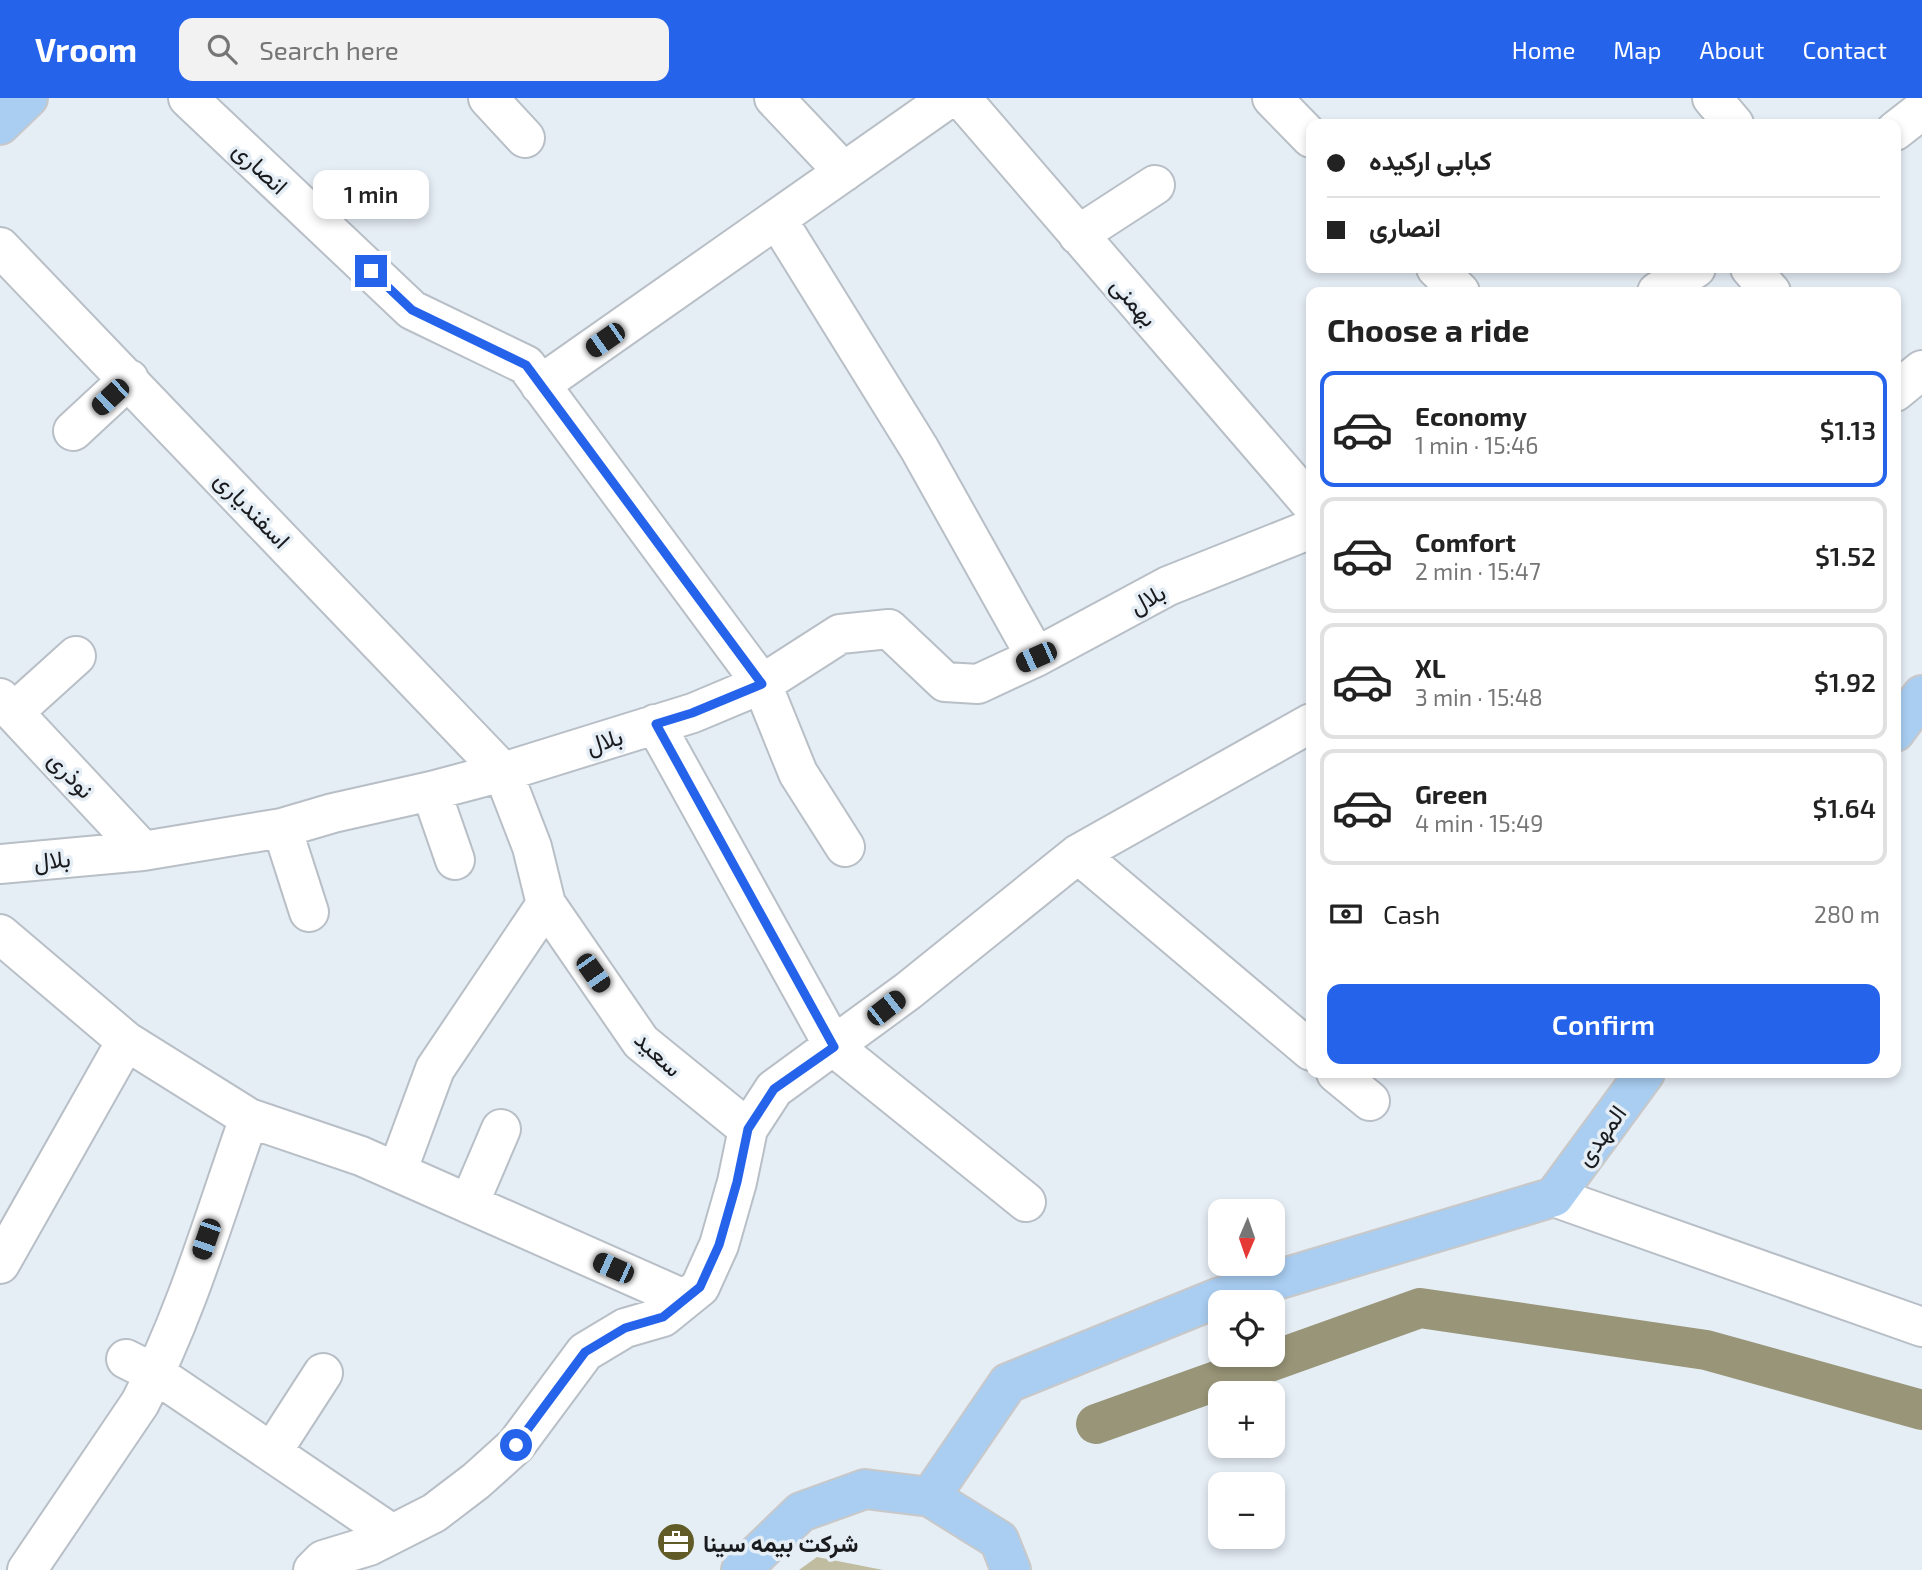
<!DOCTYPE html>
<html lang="en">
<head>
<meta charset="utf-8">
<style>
  body { margin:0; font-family:"Exo 2",Vazirmatn,sans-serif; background:#f2f2f2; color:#222; height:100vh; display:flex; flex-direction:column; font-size:26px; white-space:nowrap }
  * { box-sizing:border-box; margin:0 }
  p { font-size:23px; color:#767676 }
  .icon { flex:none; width:38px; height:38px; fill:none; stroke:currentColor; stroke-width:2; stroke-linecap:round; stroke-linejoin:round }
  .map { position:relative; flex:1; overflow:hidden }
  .side { position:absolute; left:1306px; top:189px; width:595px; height:791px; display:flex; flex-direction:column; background:#fff; border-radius:14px; box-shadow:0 4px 10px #0003 }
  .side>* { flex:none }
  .hud { position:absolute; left:1306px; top:21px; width:595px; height:154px; border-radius:14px; box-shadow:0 4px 10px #0003; display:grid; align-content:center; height:154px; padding:0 21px; background:#fff }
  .needle { width:46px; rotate:182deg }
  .fabs { position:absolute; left:1208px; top:1101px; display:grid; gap:14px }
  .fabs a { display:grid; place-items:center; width:77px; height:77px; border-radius:14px; background:#fff; box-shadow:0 4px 10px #0003; font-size:35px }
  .end { position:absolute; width:32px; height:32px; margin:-16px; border:9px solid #2563eb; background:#fff; box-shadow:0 0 0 4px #fff }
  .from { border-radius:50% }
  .bubble { position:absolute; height:49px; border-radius:14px; background:#fff; box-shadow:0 4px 10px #0003; font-size:23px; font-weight:600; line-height:49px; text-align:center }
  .car { position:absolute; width:21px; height:42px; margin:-21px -10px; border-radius:9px; box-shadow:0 0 5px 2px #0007; background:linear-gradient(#222 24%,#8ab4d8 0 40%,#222 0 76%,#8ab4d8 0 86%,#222 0) }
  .hud b { display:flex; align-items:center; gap:24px; height:66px; font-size:26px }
  .hud b+b { border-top:2px solid #e0e0e0 }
  .hud i { width:18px; height:18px; background:#222 }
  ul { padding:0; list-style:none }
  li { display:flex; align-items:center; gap:21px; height:116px; margin:0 14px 10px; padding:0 7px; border:4px solid #e0e0e0; border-radius:14px }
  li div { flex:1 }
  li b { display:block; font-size:26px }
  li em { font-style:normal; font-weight:600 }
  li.current { border-color:#2563eb }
  li>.icon { width:63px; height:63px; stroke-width:1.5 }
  h2 { padding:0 21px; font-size:32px; line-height:84px }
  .pay { display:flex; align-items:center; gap:18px; height:77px; padding:0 21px; font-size:26px }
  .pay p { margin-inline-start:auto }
  .action { display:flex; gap:14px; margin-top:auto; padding:14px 21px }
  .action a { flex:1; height:80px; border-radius:14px; background:#2563eb; color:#fff; font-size:28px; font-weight:600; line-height:80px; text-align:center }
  header { display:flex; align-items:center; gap:42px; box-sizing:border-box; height:98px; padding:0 35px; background:#2563eb; color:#fff }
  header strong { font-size:33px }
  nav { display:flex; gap:38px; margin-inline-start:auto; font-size:24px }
  .search { width:490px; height:63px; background:#f2f2f2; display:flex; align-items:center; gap:18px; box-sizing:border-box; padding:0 24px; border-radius:14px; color:#767676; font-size:26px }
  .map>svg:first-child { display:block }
  .green { fill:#c0bc9f }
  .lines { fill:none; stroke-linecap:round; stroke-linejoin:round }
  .canal { stroke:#989578; stroke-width:40 }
  .minor-casing { stroke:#b8bfc6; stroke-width:42 }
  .major-casing { stroke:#c8c8c9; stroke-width:42 }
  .minor { stroke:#fff; stroke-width:38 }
  .major { stroke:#a9cef2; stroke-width:38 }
  .route { stroke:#2563eb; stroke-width:9 }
  .labels { text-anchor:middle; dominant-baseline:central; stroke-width:7; stroke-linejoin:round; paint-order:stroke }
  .street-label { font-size:24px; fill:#191b1e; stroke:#e5edf5 }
  .poi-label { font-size:24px; font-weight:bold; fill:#191b1e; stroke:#e5edf5; text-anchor:start }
</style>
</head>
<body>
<header>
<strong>Vroom</strong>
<div class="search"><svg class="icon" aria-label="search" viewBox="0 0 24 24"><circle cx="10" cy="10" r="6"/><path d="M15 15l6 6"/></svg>Search here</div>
<nav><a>Home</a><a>Map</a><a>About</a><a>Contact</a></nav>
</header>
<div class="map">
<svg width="1922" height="1472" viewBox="0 0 1922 1472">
  <rect width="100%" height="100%" fill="#e5edf5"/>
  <path class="green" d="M817,1459L883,1472H799Z"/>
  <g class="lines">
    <path class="canal" d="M1096,1326L1420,1210L1706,1252L1922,1312"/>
    <defs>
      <path id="minor" d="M188,0L412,212L526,267L762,586L798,675L845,749
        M488,0L525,40
        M774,0L844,74
        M961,0L1311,406
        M1272,0L1311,40
        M1712,0L1734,26
        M1895,33L1922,12
        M777,121L919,350L1036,559
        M1078,137L1155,87
        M0,149L503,674L532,749L546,806L641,944L748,1031
        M1436,170L1460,194
        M1750,170L1771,194
        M1657,194L1696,170
        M540,287L949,0
        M1895,294L1922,272
        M73,333L129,281
        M0,600L143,753
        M14,614L76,558
        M655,626L834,949L1026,1104
        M431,693L455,762
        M282,730L309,814
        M1078,756L1311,953
        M0,766L143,753L282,730L333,715L431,693L503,674L693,615L762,586L840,536L889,531L945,584L978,586L1036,559L1168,488L1311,431
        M0,836L126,943L249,1020L361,1058L684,1201
        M1336,975L1370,1003
        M397,1074L435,971L546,806
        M1554,1099L1922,1229
        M469,1106L501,1031
        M0,1166L126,943
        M126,1261L156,1276L392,1436
        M272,1354L323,1275
        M27,1472L140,1305C187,1215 215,1116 249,1020
        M313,1472L323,1462L369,1448L434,1415L476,1383L516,1347L585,1254L625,1230L663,1219L700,1189L719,1147L737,1084L748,1031L774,991L908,893L1078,756L1311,625"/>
      <path id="major" d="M0,27L28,0
        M1895,634L1922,597
        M930,1399L1008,1285L1220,1199L1554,1099L1645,975
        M741,1472L801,1414L865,1391L930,1399L999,1442L1011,1472"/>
    </defs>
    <use href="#minor" class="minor-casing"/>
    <use href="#major" class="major-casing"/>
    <use href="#minor" class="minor"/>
    <use href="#major" class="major"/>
  </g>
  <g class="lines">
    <path class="route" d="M371,173L412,212L526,267L762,586L692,615L656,626L834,949L774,991L748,1031L737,1084L719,1147L700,1189L663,1219L625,1230L585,1254L516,1347"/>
  </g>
  <defs>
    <symbol id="office-disc" viewBox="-11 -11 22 22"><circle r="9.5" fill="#615b27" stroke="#e5edf5"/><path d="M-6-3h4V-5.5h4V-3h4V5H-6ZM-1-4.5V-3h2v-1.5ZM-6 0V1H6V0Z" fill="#fff"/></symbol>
  </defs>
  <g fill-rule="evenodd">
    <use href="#office-disc" x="654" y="1422" width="44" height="44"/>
  </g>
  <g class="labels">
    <g class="street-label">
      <text transform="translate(261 69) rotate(43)">انصاری</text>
      <text transform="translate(1135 203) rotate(49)">بهمنی</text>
      <text transform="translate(253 411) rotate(46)">اسفندیاری</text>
      <text transform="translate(1147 500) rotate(-28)">بلال</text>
      <text transform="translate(604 642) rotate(-17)">بلال</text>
      <text transform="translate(72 676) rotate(47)">نوذری</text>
      <text transform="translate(52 761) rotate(-5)">بلال</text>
      <text transform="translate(659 955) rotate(43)">سعید</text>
      <text transform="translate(1600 1037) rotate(-54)">المهدی</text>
    </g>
    <g class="poi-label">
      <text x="703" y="1444">شرکت بیمه سینا</text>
    </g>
  </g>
</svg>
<div class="fabs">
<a><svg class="needle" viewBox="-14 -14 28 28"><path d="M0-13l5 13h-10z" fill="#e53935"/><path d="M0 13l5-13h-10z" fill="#767676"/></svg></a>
<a><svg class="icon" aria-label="locate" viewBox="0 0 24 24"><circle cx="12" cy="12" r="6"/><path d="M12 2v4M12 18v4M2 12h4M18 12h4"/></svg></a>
<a>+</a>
<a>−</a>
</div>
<i class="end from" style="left:516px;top:1347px"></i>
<i class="end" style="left:371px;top:173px"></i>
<div class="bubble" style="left:313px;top:72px;width:116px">1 min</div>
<i class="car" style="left:605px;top:242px;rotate:235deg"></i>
<i class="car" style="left:110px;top:299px;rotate:227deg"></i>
<i class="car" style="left:1036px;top:559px;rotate:246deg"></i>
<i class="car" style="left:593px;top:875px;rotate:145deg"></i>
<i class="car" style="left:886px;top:910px;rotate:52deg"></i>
<i class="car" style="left:206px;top:1141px;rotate:199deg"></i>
<i class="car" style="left:613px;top:1170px;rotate:294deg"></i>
<div class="hud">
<b><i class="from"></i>کبابی ارکیده</b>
<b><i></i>انصاری</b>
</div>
<section class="side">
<h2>Choose a ride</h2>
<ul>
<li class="current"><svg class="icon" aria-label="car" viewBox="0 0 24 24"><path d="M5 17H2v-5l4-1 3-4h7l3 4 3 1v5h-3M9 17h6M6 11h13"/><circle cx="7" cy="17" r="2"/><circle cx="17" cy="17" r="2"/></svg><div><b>Economy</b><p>1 min · 15:46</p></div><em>$1.13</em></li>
<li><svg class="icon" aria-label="car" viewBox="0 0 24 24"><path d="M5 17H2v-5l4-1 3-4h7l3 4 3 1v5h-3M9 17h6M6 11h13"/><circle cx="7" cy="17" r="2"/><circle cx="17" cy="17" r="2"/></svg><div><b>Comfort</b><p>2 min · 15:47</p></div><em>$1.52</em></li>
<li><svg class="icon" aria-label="car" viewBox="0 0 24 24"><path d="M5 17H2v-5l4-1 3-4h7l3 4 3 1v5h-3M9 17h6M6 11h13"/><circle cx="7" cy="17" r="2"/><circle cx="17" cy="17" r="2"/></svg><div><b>XL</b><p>3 min · 15:48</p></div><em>$1.92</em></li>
<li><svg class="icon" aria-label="car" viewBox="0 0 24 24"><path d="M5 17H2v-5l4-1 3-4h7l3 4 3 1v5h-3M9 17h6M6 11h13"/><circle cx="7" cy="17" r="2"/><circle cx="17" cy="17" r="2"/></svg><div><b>Green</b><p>4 min · 15:49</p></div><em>$1.64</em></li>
</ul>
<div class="pay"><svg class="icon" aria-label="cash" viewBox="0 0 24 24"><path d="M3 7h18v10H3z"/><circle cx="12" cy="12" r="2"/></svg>Cash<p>280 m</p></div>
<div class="action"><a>Confirm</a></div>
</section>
</div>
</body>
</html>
